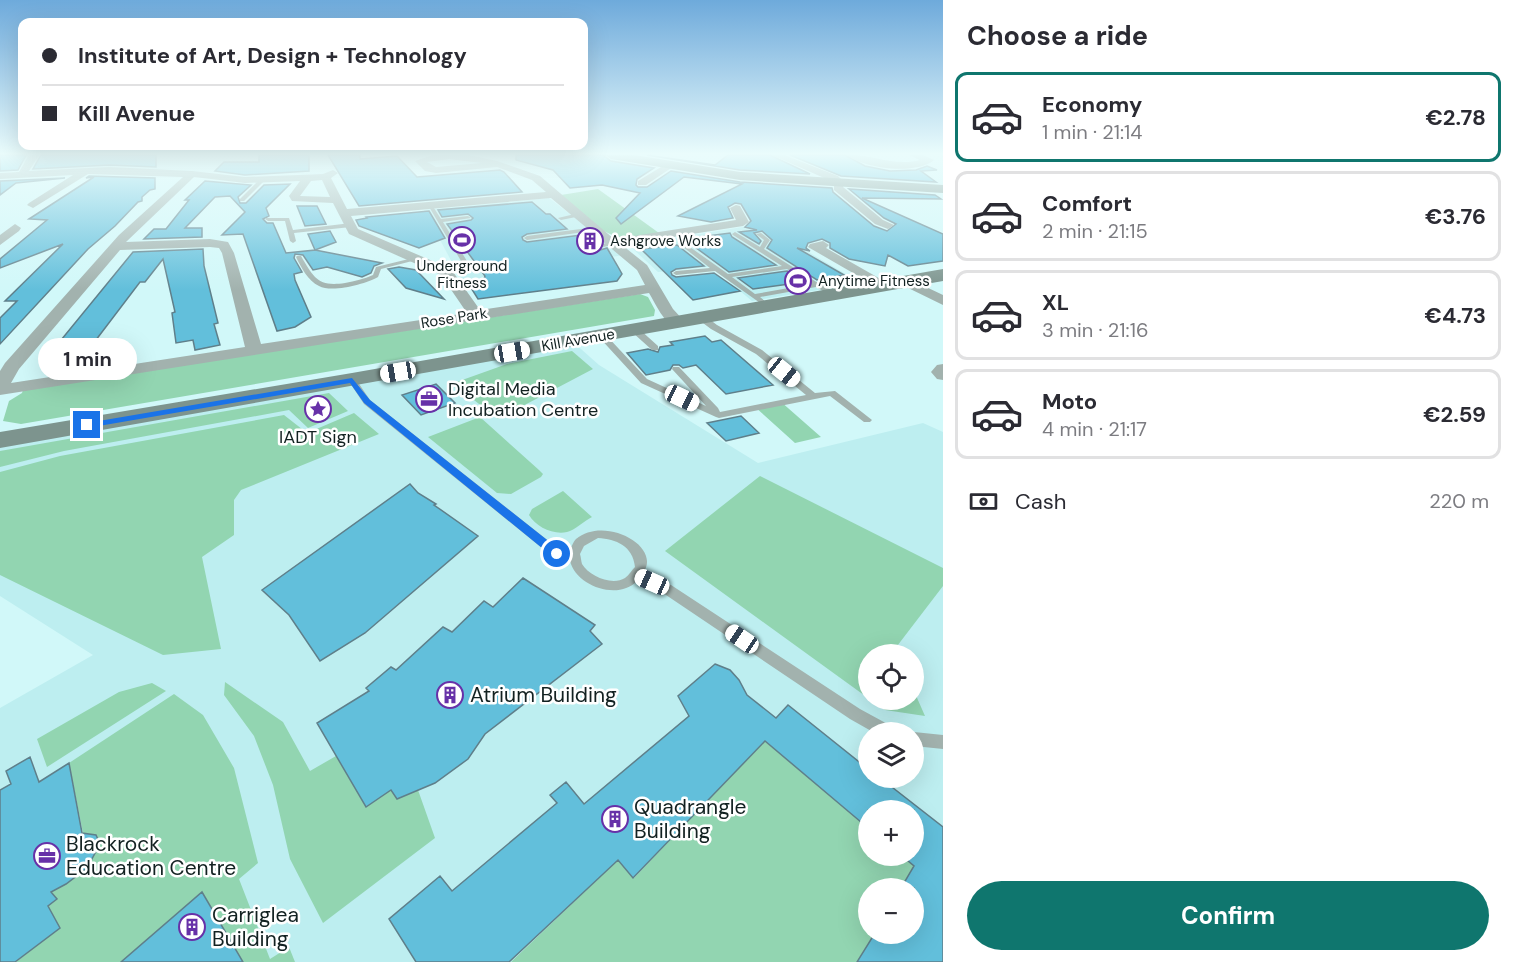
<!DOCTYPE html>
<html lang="en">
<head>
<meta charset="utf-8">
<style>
  body { margin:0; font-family:"DM Sans",sans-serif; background:#f2f2f3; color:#2b2b33; height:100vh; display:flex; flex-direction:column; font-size:22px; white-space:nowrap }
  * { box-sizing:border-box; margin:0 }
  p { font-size:20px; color:#7c7c81 }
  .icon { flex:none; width:33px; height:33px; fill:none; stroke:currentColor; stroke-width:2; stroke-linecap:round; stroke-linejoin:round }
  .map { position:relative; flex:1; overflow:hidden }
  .details { display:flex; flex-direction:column; background:#fff; width:570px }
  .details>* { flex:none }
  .guide { position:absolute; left:18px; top:18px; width:570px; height:132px; border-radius:12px; box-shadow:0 6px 24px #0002; display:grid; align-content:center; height:132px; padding:0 24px; background:#fff }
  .buttons { position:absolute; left:858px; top:644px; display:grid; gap:12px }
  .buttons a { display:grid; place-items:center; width:66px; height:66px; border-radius:50%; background:#fff; box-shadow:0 6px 24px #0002; font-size:30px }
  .end { position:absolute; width:27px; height:27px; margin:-14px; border:8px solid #1a73e8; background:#fff; box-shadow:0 0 0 3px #fff }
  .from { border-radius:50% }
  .bubble { position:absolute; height:42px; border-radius:21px; background:#fff; box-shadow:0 6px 24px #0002; font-size:20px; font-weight:700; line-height:42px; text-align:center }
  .car { position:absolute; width:18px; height:36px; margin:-18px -9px; border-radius:8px; box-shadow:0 0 4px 2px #0007; background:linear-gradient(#fff 24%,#345 0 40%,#fff 0 76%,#345 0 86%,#fff 0) }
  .guide b { display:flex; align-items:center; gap:21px; height:57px; font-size:22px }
  .guide b+b { border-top:2px solid #e1e1e2 }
  .guide i { width:15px; height:15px; background:#2b2b33 }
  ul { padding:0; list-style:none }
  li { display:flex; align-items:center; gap:18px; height:90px; margin:0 12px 9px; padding:0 12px; border:3px solid #e1e1e2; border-radius:12px }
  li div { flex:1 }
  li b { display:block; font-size:22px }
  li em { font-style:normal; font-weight:700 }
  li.active { border-color:#0f766e }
  li>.icon { width:54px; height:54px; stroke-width:1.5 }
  h2 { padding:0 24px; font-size:27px; line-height:72px }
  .pay { display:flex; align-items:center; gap:15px; height:66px; padding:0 24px; font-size:22px }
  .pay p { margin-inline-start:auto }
  .action { display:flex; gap:12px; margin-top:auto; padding:12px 24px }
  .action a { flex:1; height:69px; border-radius:36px; background:#0f766e; color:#fff; font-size:24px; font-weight:700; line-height:69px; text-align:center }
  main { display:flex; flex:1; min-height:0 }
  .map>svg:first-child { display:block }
  .built { fill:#bdeef0; fill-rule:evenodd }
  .green { fill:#92d5b1 }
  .building { fill:#62bfdb; stroke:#5f7f8a; stroke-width:1.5 }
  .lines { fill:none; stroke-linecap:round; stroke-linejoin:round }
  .lane { fill:#a2b2ae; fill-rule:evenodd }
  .street { fill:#a2b2ae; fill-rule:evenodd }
  .secondary { fill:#7d948e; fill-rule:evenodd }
  .route { fill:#1a73e8 }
  .labels { text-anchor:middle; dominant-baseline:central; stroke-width:5; stroke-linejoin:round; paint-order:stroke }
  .far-poi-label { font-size:15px; fill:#122121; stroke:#fff; text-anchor:start }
  .far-street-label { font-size:15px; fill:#122121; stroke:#fff }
  .poi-label { font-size:18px; fill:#122121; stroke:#fff; text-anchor:start }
  .near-poi-label { font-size:21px; fill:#122121; stroke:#fff; text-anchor:start }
</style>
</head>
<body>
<main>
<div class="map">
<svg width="943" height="962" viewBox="0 0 943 962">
  <rect width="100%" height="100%" fill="#d1f8f9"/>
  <path class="built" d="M549,198L624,255L462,281L424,210Z
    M761,224L861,283L752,301L715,270L708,267L658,272L632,248L638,244Z
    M572,341L599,365L758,463L923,423L943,432V962H0V708L93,655L0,596V440ZM868,654H914V699H868ZM868,732H914V777H868ZM868,810H914V855H868ZM868,888H914V933H868Z"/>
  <path class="green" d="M598,189L659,233C650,235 640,237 631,238C603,240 580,211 561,195Z
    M640,294L648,297L655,310L654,316L21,424L3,421L9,401L22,393L23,390Z
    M572,351L593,369L498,419L474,400L470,401L451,384L507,364Z
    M329,393L348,411L308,428L289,410L64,451L0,467V451Z
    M780,401L821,437L795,443L754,406Z
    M354,413L379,434L241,490L234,500V535L202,557L221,649L163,655L0,575V472L60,456L284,415L307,433Z
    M480,417L539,470L543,474L541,477L511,494L497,493L428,437Z
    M760,476L943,568V586L891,654H868V698L665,551Z
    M563,491L592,517C584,521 575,530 567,532C553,535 536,527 529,515L532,509Z
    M225,682L283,722L310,771L336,756L366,807L391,790H418L435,838L323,923L290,859L273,785L254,736L224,695Z
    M152,683L166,691L47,767L37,739L119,692Z
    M914,691L925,716L885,710L870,699H914Z
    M174,694L203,715L234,768L258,863L239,879L270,959L289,947L295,962H243L202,892L121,962H16L59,928L48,906L57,899L51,892L99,844L96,835L83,833L69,763Z
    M765,741L868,828V855H901L914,866L901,888H868V933H875L857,962H511L618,860L634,878Z"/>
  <path class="building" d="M0,155H26L18,170L0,171Z
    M41,155H156V167L109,165L33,169Z
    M259,155H309V171L245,175L215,171L224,162H259Z
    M328,155H360V159L397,156L417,177L500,170L504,172L522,192L359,206Z
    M516,155H603L611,161L654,168L637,179L636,185L638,187H647L671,171L740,182L832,188L833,192L874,226L887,231L896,224L884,218L849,189L935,195L941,199L862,198L943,234V261L908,266L888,255L885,266L849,259L830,248V243L822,239L808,243L806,248L810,251L797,248L844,275L817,280L767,248L772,240L762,231L754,233L761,241L759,244L739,232L757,230L745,227L751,221L741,204L735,203L728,207L733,218L711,222L678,216L742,184L684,177L621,224L616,218L640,193L602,185L570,188L553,170L516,160Z
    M647,155L715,165L728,155H770L810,174L740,170Z
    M790,155H845L865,166L890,171L916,170L927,166L937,170L921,171L936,182L841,176Z
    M89,176L155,178V189L150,190L142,197V201L138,202L115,226L88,249L0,344V318L17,301H5L63,244L0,268V259L47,220L29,219L94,177L86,178Z
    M65,178L16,183L0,195V181Z
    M205,181L251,185L238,197L240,203H246L264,185L290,184L266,208L269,216L263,219L267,223H273L286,253L315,250L308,234L330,231L336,242L315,250L382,263L374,266L371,273L362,277L327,267L313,270L303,255L295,254L294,258L302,272L294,274L295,280L311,317L295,327L277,331L243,234L222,235L245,212L230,196L215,197L185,228H202V237L144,239L154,229H166L189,200H185Z
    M532,202L546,214H550L567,229L527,234L522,237L523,240L527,242L589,234L600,243L592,245V249L597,251L607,248L617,265L622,274L617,281L478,299L466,280L482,284L485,276L447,224L471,220L473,218L468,214L442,217L438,210Z
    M297,206H317L326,224L305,226Z
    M429,211L445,238L419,248L359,226L356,220L367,218L366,217Z
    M730,233L732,237L776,265L729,272L684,239Z
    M677,245L704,266L676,269L671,272L672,275L676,277L714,273L740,291L693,300L641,249Z
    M203,249L204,266L218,323L214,324L220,345L195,350L193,340L176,343L172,313L175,312L163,259L145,282H140L83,357L77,358L70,366L42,367L60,345H57L133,252Z
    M399,267L416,270L444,299L406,288L388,269Z
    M787,271L804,282L753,289L738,278Z
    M705,336L712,342L721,340L773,385L726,394L696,365L683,368L679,365H673L670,370L646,375L627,353L648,349L658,352L660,347L673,345L670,342Z
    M436,384L455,403L421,415L402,395Z
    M741,416L759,433L726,441L707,423Z
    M410,484L418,493L436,504L434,505L478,536L365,633L320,661L289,615L262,590Z
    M523,578L595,625L590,631L602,644L485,734L468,759L435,783L397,799L391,790L366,807L317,723L369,691L366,688L391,667L396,670L443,627L452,632L484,601L493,607Z
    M715,664L730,670L739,680L747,695L776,718L788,705L868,769V777H879L943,827V962H857L875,933H914V888H901L914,866L901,855H914V810H868V828L765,741L633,878L618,860L509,962H416L389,919L440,876L452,891L557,803L550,795L566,782L584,804L689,716L678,696Z
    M30,757L39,782L69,763L82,833L96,835L100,844L87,868L66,884L51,892L57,899L48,906L60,928L15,962H0V790L11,784L6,771Z
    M202,892L243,962H121Z"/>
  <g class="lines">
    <path class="lane" d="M261,178L266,179L244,201H240V199Z
      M428,205H432L441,219L468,216L471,218L443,222L470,266L469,267L464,266Z
      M579,213L581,214V216L561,220L558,218Z
      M266,218H289L293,230L351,223L354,225L351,227L294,233L296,241L293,243L290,241L285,221H268L265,219Z
      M596,227L599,229L598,230L527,240L524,238L527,236Z
      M735,232L760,247L764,240L756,234L761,233L770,240L764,249L818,283L851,277L854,279L824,286L835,292L836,294L832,296L816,287L760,297L771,306L767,308L715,271L676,275L673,273L676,271L710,268L678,243V241L680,240L728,274L782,266L733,235L732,234ZM787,269L811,284L755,294L732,277Z
      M613,241L615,242V244L596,249L593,247Z
      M297,256H301C314,278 318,287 345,283C355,281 364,279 373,275L376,267L417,257L420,259L381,269L378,277C366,284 332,293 319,286C308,281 301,267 296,257Z
      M699,316H705L717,325L762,350L815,393L835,391L872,420L870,422H864L830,396L719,418L716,417L641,383L598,336L599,334H605L647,379L706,406L672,369L673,367H679L718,408L720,412L806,395L756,354L711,329L699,320Z
      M632,328H638L658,346V350H652L632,332Z
      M352,377L355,378L370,400L560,550L569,552C571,548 573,542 576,539C604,515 663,546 643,573L671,585L860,709L893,727L895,732H873L850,719L663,593L637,581C618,601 576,586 570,561L553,557L364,404L348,380ZM598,538C616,539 633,546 635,567C632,570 629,575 625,578C612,586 589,576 582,564C581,561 581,557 580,554L584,546Z
      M913,732H914L943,735V749L914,746Z"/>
    <path class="street" d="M29,155H39L29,171L109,167L192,171L245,177L323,174L333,170L338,173L331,178L347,209L546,192L532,180L497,167L436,173L425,171L415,161L433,155H468L497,161L540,176L614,239L736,220L730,208L736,205L740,206L749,222L743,226L622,245L647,265L673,309L685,322L677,327C663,323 656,304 649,293L0,395V371L5,363L119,235L183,177L88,174L33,208L27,205L29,203L73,175L0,179V173L19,172ZM449,159L482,163L436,167L427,162ZM194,177L245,183L300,181L289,196L292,201L333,203L349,234L441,275L467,313L261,344L234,253L228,242L210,239L126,242ZM322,180L330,197L300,196L311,181ZM551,198L637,270L645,285L480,310L451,269L358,229L351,216ZM210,247L219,248L222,253L245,347L11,383L19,369L120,250Z
      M772,155H784L838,176L844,182L843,187L883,220L894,225L888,229L875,224L834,190V183L831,181Z
      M847,155C872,154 895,167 920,160L909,155H923L934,160C916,175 865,169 847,155Z
      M666,164L674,166L646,185H638V181Z
      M15,224L21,228L19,231L0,245V235Z
      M823,241L829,245L826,248L891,285L889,288H879L808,247L810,244Z
      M905,277L943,295V305L900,284L898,281L900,278Z
      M943,364V380L937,379L931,372L937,365Z"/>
    <path class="secondary" d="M605,155H634L740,172L943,185V193L740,180L611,159Z
      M943,269V281L0,448V432L352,373Z"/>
  </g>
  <linearGradient id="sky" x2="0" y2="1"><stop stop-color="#6eaadb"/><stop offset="0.53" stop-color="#eafcfc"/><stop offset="1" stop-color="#eafcfc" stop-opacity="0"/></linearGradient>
  <rect width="943" height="290" fill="url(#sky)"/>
  <path class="route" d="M352,378L370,400L561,551V557H553L364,403L350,383L87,428L82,425L87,423Z"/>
  <defs>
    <symbol id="stadium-ring" viewBox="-11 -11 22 22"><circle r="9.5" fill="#fff" stroke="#6731a8" stroke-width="1.5"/><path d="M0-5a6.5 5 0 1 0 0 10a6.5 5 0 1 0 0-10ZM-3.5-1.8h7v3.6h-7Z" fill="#6731a8"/></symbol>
    <symbol id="building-ring" viewBox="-11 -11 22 22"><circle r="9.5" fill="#fff" stroke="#6731a8" stroke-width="1.5"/><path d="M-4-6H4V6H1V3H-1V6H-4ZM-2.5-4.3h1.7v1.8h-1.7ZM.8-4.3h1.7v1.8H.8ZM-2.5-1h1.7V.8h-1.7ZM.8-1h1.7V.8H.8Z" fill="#6731a8"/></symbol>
    <symbol id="office-ring" viewBox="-11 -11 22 22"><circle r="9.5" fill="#fff" stroke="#6731a8" stroke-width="1.5"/><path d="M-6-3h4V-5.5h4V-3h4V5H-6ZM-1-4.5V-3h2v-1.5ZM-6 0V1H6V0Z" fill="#6731a8"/></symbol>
    <symbol id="sight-ring" viewBox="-11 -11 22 22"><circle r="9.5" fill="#fff" stroke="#6731a8" stroke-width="1.5"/><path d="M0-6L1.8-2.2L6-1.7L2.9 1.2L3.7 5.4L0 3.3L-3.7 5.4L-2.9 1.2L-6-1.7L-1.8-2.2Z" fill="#6731a8"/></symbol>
  </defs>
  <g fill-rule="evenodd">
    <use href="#stadium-ring" x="447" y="225" width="30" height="30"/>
    <use href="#building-ring" x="575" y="226" width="30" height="30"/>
    <use href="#stadium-ring" x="783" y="266" width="30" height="30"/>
    <use href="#office-ring" x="414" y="384" width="30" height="30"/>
    <use href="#sight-ring" x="303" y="394" width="30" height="30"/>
    <use href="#building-ring" x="435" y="680" width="30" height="30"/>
    <use href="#building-ring" x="600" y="804" width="30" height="30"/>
    <use href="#office-ring" x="32" y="841" width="30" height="30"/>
    <use href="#building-ring" x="177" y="912" width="30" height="30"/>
  </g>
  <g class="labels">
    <g class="far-poi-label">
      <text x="610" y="241">Ashgrove Works</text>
      <text x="462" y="266" text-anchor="middle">Underground<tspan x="462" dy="17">Fitness</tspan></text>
      <text x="818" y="281">Anytime Fitness</text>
    </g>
    <g class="far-street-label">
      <text transform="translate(454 318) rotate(-9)">Rose Park</text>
      <text transform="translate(578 340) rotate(-10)">Kill Avenue</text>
    </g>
    <g class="poi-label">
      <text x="448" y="389">Digital Media<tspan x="448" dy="21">Incubation Centre</tspan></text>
      <text x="318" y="437" text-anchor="middle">IADT Sign</text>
    </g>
    <g class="near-poi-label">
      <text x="470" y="695">Atrium Building</text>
      <text x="634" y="807">Quadrangle<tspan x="634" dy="24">Building</tspan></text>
      <text x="66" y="844">Blackrock<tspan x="66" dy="24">Education Centre</tspan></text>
      <text x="212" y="915">Carriglea<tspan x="212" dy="24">Building</tspan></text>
    </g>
  </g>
</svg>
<div class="buttons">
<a><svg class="icon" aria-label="locate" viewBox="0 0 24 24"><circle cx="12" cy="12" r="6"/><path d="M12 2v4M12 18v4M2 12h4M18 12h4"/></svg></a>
<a><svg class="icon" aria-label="layers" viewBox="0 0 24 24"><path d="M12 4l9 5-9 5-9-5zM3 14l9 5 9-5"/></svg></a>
<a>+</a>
<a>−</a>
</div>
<i class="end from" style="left:557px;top:554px"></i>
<i class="end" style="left:87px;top:425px"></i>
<div class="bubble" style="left:38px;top:338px;width:99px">1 min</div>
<i class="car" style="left:512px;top:352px;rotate:80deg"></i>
<i class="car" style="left:398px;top:372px;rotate:260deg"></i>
<i class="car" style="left:784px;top:372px;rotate:129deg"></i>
<i class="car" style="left:682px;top:398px;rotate:115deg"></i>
<i class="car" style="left:652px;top:582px;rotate:294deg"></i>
<i class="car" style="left:742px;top:639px;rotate:304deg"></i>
<div class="guide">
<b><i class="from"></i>Institute of Art, Design + Technology</b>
<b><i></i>Kill Avenue</b>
</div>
</div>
<section class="details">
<h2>Choose a ride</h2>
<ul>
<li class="active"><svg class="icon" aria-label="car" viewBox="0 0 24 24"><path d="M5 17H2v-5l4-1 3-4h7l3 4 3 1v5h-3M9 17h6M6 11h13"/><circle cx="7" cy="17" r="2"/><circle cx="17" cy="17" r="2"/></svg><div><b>Economy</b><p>1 min · 21:14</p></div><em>€2.78</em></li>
<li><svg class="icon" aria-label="car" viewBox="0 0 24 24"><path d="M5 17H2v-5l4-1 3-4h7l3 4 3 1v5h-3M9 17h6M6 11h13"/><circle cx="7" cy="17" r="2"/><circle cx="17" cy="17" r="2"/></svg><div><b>Comfort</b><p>2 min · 21:15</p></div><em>€3.76</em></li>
<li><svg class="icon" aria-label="car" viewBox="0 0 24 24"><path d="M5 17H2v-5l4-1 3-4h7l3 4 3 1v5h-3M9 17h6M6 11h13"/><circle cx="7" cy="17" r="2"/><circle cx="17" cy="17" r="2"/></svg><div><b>XL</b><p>3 min · 21:16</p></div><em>€4.73</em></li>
<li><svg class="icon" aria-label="car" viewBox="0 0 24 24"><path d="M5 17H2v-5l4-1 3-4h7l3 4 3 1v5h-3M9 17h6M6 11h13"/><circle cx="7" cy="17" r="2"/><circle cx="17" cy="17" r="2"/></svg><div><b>Moto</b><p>4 min · 21:17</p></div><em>€2.59</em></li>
</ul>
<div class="pay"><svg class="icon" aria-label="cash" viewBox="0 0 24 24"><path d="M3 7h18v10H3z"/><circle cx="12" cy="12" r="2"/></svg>Cash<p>220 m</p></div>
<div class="action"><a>Confirm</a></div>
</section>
</main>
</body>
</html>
